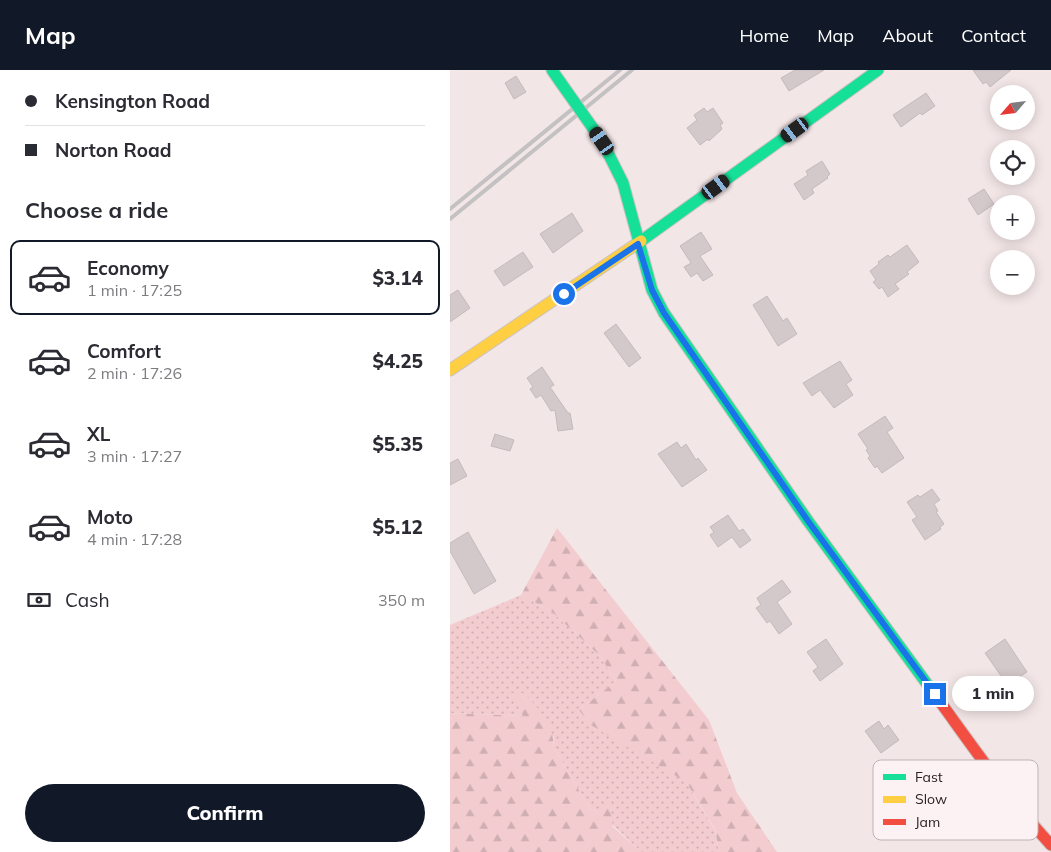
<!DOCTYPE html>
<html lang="en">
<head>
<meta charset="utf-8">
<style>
  body { margin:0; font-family:Mulish,sans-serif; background:#f7f7f7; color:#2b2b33; height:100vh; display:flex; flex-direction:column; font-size:19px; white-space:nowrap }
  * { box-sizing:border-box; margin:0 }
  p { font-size:16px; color:#7c7c81 }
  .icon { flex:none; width:28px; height:28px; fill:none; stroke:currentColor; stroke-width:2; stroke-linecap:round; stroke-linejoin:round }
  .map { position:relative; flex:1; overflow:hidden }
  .details { display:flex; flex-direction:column; background:#fff; width:450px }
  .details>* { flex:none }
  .guide { display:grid; align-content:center; height:110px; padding:0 25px; background:#fff }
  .needle { width:32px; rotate:242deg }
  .buttons { position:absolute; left:540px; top:15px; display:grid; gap:10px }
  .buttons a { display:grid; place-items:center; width:45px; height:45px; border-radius:50%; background:#fff; box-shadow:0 2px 12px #0003; font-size:25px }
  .end { position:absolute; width:22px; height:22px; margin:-11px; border:6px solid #1a73e8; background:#fff; box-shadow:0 0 0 2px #fff }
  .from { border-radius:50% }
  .bubble { position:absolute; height:35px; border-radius:18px; background:#fff; box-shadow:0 2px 12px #0003; font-size:16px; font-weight:800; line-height:35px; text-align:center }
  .car { position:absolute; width:15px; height:30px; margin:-15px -8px; border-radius:6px; box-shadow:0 0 4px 1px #0007; background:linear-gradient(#222 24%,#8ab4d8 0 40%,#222 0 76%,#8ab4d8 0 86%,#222 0) }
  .guide b { display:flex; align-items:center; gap:18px; height:48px; font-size:19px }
  .guide b+b { border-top:1px solid #e1e1e2 }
  .guide i { width:12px; height:12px; background:#2b2b33 }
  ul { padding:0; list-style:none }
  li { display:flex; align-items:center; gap:15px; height:75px; margin:0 10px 8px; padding:0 15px; border:2px solid transparent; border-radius:10px }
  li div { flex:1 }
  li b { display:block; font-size:19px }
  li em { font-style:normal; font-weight:800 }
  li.active { border-color:#111827 }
  li>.icon { width:45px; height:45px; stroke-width:1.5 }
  h2 { padding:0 25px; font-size:22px; line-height:60px }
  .pay { display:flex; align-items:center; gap:12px; height:55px; padding:0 25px; font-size:19px }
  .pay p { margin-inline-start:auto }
  .button { display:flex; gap:10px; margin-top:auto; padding:10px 25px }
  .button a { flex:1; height:58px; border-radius:30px; background:#111827; color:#fff; font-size:20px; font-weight:800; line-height:58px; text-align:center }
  header { display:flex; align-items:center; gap:30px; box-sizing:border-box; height:70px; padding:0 25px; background:#111827; color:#fff }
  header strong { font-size:24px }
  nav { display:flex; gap:28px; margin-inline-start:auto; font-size:18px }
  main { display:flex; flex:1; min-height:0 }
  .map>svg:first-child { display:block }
  .grass { fill:url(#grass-dots) }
  .forest { fill:url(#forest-firs) }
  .building { fill:#d4c9ca; stroke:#c5babb }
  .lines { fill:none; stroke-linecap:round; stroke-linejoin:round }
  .fast-casing { stroke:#ccc2c2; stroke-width:13 }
  .slow-casing { stroke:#ccc2c2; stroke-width:13 }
  .jam-casing { stroke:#ccc2c2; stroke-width:13 }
  .fast { stroke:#16e098; stroke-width:11 }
  .slow { stroke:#ffcf43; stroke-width:11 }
  .jam { stroke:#f24e42; stroke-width:11 }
  .rail { stroke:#c3c1c1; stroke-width:4 }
  .fast-bridge-casing { stroke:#ccc2c2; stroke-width:13; stroke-linecap:butt }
  .fast-bridge { stroke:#16e098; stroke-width:11 }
  .route { stroke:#1a73e8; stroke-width:6 }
  .key { fill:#fcf2f3; stroke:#bdb3b4; stroke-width:1 }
  .key-label { font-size:14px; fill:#2a2122 }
</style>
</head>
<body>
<header>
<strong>Map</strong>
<nav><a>Home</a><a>Map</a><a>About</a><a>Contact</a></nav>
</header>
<main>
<section class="details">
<div class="guide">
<b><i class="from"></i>Kensington Road</b>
<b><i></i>Norton Road</b>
</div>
<h2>Choose a ride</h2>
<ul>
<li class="active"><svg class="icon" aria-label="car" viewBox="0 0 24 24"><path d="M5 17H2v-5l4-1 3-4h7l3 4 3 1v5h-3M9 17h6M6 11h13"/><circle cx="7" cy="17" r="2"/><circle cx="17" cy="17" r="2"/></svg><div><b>Economy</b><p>1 min · 17:25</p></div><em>$3.14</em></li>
<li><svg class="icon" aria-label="car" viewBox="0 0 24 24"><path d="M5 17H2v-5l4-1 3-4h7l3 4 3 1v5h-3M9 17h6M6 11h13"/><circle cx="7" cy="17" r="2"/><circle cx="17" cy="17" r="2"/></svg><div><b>Comfort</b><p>2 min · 17:26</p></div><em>$4.25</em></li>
<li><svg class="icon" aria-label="car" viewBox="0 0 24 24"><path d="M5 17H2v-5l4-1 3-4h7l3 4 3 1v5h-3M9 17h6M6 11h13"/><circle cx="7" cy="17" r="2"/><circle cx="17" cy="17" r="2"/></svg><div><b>XL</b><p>3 min · 17:27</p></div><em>$5.35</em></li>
<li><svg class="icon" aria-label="car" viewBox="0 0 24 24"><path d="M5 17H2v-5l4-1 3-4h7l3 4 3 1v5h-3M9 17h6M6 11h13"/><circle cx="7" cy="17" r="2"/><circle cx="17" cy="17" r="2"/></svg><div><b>Moto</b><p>4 min · 17:28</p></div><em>$5.12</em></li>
</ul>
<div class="pay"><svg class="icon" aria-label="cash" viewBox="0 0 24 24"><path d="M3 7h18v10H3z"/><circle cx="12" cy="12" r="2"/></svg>Cash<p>350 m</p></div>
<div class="button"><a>Confirm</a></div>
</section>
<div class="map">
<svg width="601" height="782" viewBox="0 0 601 782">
  <defs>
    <pattern id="grass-dots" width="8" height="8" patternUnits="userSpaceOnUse" patternTransform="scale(1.25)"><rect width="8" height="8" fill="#f3ccd0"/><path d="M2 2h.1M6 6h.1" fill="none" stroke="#d0afb2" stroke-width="1.8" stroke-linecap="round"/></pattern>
    <pattern id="forest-firs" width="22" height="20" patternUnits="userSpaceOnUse" patternTransform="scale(1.25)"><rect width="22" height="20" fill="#f3ccd0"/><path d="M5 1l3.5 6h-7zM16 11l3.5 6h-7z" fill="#d0afb2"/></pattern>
  </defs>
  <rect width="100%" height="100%" fill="#f3e6e7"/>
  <path class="grass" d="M71,525L101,541L149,585L166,611L129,640L236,712L265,760L269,782H189V780L149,742L140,739L104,678V667L73,646L0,643V555Z"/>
  <path class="forest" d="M107,458L259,650L287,723L327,782H269L265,759L236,712L141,655L129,640L166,611L149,585L101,541L71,525Z
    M61,623H74C89,639 104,654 104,678L140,739L149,742L151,735L159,732L163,757L189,780V782H0V643L73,646Z"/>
  <path class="building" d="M345,0H374L339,21L331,8Z
    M523,0H561L540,17L536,12L533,14Z
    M66,6L76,22L64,29L55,13Z
    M476,23L485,36L472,45L470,43L451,57L443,45Z
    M254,38L257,42L263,38L273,53L270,55L272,59L259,71L258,69L250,75L237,58L247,50L244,45Z
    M372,91L380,104L377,107L378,108L362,119L364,123L354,130L344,114L358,105L356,101Z
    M534,119L544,134L528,145L518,129Z
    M122,143L133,161L103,183L90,164Z
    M251,162L262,179L250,186L263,205L253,211L247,203L241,207L234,197L241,193L230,176Z
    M457,175L469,192L457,202L459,204L445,214L449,219L438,227L432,217L429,219L423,212L426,210L420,201L429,194L428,192L438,185L440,187Z
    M73,182L83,197L54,216L44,201Z
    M8,220L20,238L0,252V225Z
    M317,226L333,251L337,248L347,264L328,276L303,235Z
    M166,254L191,288L179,297L154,263Z
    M390,291L402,310L396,314L403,325L384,338L370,320L362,326L353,313Z
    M92,297L104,315L100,317L118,343H120L123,359L108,361L105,340L101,341L91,325L86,328L80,319L83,317L77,308Z
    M435,346L443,358L437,362L454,388L432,403L427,396L425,398L418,388L420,386L416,380L418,379L408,364Z
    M45,364L64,370L60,381L41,376Z
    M227,372L231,378L236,374L246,390L248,388L257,400L232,417L208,384Z
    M8,389L17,406L0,415V393Z
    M482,419L490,430L484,434L488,441L486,442L494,454L490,457L491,459L475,470L462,450L467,447L457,432L468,425L470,427Z
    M278,445L289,461L293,459L301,470L290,478L282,467L268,477L260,465L264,462L260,457Z
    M18,462L46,511L24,524L0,481V473Z
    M332,510L341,522L327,532L342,554L329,564L320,551L317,553L306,538L311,535L307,528Z
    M376,569L393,594L370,611L363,601L368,597L357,582Z
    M555,569L577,602L565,610L562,609L556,613L535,583Z
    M429,651L434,659L438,655L449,670L431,683L415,661Z"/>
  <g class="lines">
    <defs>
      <path id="fast" d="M102,0L111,13
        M152,71L173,113L202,220L214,243L358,451L480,618
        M191,171L428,0"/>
      <path id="slow" d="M0,300L191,171"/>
      <path id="jam" d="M480,618C519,671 556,726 601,775"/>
    </defs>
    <use href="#fast" class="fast-casing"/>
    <use href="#slow" class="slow-casing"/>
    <use href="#jam" class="jam-casing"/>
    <use href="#fast" class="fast"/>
    <use href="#slow" class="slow"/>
    <use href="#jam" class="jam"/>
    <path class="rail" d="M0,139L170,0
      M0,149L182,0"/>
    <defs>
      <path id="fast-bridge" d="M111,13L152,71"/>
    </defs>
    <use href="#fast-bridge" class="fast-bridge-casing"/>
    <use href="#fast-bridge" class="fast-bridge"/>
  </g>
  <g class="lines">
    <path class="route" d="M114,224L188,174L202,220L214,243L358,451L485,624"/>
  </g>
  <rect x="423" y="690" width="165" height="80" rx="8" class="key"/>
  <rect x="433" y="704" width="23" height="6" fill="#16e098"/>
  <rect x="433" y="726" width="23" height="7" fill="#ffcf43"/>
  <rect x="433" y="749" width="23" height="6" fill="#f24e42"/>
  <g class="key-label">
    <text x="465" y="712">Fast</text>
    <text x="465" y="734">Slow</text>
    <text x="465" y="757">Jam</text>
  </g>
</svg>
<div class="buttons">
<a><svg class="needle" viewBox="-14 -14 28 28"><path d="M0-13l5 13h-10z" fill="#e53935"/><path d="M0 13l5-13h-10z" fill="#7c7c81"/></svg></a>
<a><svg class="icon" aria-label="locate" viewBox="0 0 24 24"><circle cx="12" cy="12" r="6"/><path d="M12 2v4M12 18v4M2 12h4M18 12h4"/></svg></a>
<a>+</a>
<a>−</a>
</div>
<i class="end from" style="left:114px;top:224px"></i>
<i class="end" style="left:485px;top:624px"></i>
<div class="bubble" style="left:502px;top:606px;width:82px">1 min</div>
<i class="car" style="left:345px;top:60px;rotate:234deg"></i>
<i class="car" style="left:152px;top:71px;rotate:325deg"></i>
<i class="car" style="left:266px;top:117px;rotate:54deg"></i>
</div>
</main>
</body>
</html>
